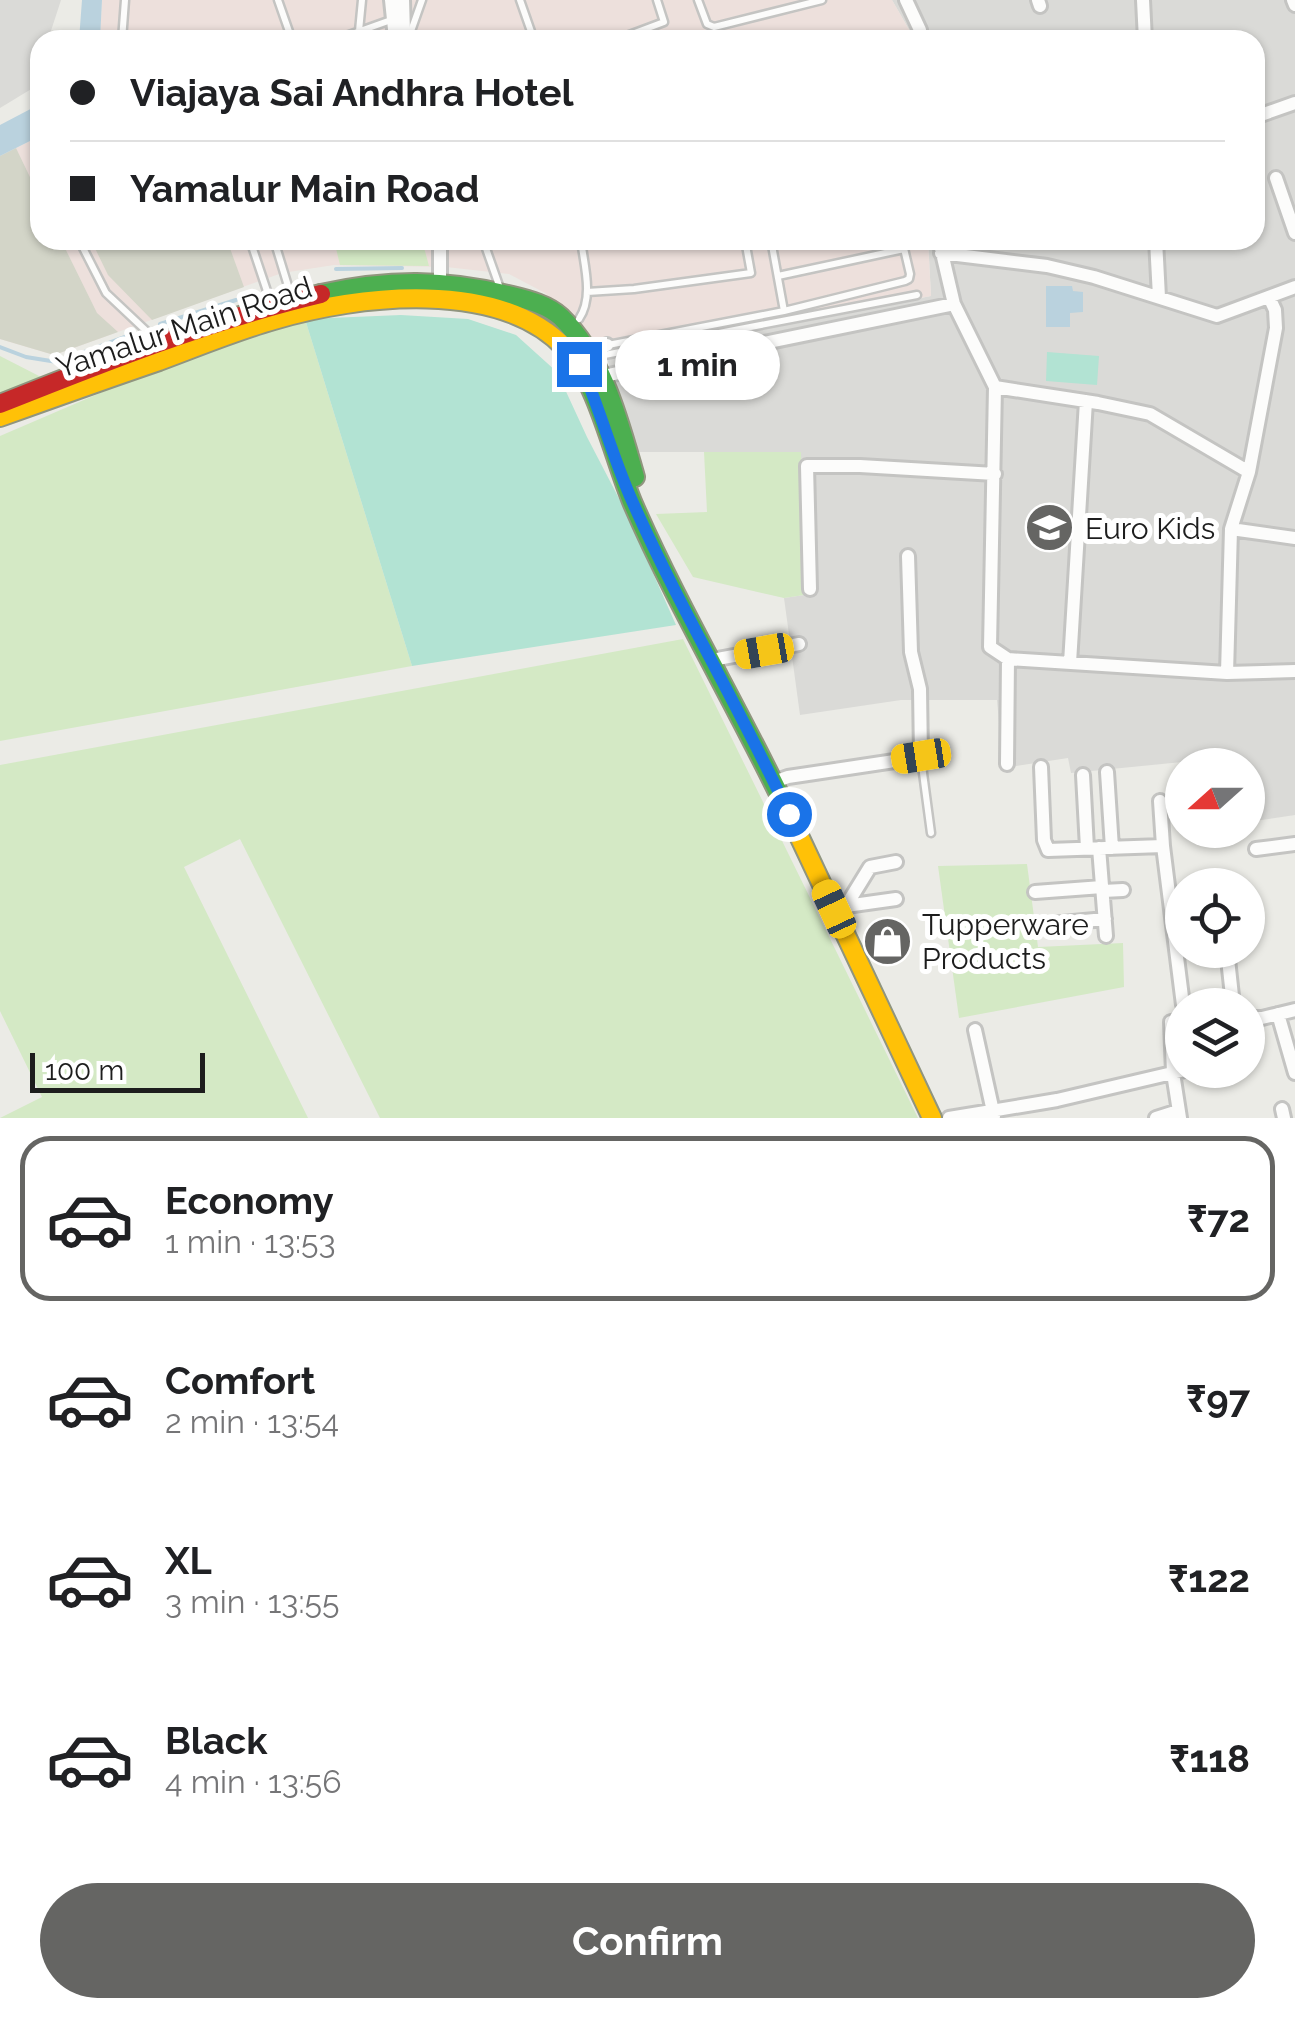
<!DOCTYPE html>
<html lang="en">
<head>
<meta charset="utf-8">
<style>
  body { margin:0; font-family:Raleway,sans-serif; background:#f2f2f2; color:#202124; height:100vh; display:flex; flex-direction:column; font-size:38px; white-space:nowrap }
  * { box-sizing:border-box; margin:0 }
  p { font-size:32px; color:#757577 }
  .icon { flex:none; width:55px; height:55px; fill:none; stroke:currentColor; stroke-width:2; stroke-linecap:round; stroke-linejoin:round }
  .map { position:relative; height:1118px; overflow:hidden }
  .side { display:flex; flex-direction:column; background:#fff; flex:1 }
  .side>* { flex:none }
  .hud { position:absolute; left:30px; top:30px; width:1235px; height:220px; border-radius:30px; box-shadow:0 2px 8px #0004; display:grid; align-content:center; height:220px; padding:0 40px; background:#fff }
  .needle { width:65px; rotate:249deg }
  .tools { position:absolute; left:1165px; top:748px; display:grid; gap:20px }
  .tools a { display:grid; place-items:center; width:100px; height:100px; border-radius:50%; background:#fff; box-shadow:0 2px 8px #0004; font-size:50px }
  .scale { position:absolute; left:30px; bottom:25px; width:175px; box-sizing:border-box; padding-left:10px; border:5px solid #1d1d1d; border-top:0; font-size:28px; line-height:35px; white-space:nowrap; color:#1d1d1d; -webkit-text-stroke:8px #fff; paint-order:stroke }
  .end { position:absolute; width:45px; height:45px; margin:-22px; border:12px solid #1a73e8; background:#fff; box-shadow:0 0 0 5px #fff }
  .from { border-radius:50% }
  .bubble { position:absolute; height:70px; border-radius:35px; background:#fff; box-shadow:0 2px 8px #0004; font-size:32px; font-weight:700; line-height:70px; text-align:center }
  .car { position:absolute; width:30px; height:60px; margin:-30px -15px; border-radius:12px; box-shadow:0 0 8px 2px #0007; background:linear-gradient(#f5c518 24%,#345 0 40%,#f5c518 0 76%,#345 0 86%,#f5c518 0) }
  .hud b { display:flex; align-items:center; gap:35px; height:95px; font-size:38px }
  .hud b+b { border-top:2px solid #e0e0e0 }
  .hud i { width:25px; height:25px; background:#202124 }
  ul { padding:18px 0 0; list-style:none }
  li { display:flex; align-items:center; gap:30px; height:165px; margin:0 20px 15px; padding:0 20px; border:5px solid transparent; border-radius:30px }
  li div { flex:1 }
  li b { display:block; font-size:38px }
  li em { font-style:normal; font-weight:700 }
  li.active { border-color:#656563 }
  li>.icon { width:90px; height:90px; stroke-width:1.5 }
  .primary-button { display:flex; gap:20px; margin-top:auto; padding:20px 40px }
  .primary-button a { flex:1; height:115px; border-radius:60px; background:#656563; color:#fff; font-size:40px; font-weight:700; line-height:115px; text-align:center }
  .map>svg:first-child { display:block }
  .residential { fill:#dadad7 }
  .commercial { fill:#ede0dc }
  .construction { fill:#d3d5c8 }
  .grass { fill:#d4e9c5 }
  .pitch { fill:#b2e3d3 }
  .water { fill:#bad2de }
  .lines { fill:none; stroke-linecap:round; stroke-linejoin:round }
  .stream { stroke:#bad2de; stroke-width:4 }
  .lane-casing { stroke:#c4c4c2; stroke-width:11 }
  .street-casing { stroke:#c4c4c2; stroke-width:18 }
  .fast-casing { stroke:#90957e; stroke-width:22 }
  .slow-casing { stroke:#90957e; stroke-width:22 }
  .jam-casing { stroke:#90957e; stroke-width:22 }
  .lane { stroke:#fcfcfb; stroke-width:6 }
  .street { stroke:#fcfcfb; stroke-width:12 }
  .fast { stroke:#4caf50; stroke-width:18 }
  .slow { stroke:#ffc107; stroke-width:18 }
  .jam { stroke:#c62828; stroke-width:18 }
  .route { stroke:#1a73e8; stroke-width:12 }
  .labels { text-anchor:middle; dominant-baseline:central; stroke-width:10; stroke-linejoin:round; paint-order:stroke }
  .street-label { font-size:30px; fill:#1d1d1d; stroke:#fff }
  .poi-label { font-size:30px; fill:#1d1d1d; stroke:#fff; text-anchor:start }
</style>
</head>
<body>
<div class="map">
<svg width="1295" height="1118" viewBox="0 0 1295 1118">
  <rect width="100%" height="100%" fill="#ebebe6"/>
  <path class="residential" d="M0,0H61L48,40H40V66L33,88L0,108Z
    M892,0H1295V815L1248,822V765H1183L1182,762L1071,773L1068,758L1003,768L997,700H901L800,715L784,598L804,595L800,452H634L607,358L931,296L928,240H1255V40H915Z"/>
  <path class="commercial" d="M102,0H892L915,40H100Z
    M40,136V240H928L931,296L607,358L545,293L509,274L446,267L334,265L282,273L54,355L0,339V156Z"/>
  <path class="construction" d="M16,148L40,198V240H61L97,313L118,332L54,355L0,339V156Z
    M91,240H227L244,287L152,320L108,275Z"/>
  <path class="grass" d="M334,240H422L429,266L340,265Z
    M305,319L412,666L0,741V436L121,384Z
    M0,356L41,377L0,394Z
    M704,452H801L804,595L784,598L693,577L656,514L707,512Z
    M683,639L918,1118H380L240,839L184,867L308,1118H0L42,1097L0,1011V765Z
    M1027,864L1038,947L1123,943L1124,987L959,1018L938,866Z"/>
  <path class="pitch" d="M401,315L468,319L516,335L557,372L587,437L625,510L676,625L412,666L305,319Z
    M1047,352L1099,356L1097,385L1046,381Z"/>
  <path class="water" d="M82,0H102L100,40H79Z
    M40,104V136L0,156V125Z
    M1046,286H1072L1073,291L1083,292V312L1070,313V327H1046Z"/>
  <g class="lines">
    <path class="stream" d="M336,269L402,268
      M160,324L236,300
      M0,347L26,357L57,362L127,336"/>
    <defs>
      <path id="lane" d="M278,0L292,40
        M520,0L534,40
        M698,0L707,24L714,27L822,0
        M359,31L362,0
        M410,34L422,0
        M122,40L125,0
        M335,40L391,20
        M616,40L664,22L657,0
        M671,40C682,36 690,32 701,40
        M804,40L828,36L834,40
        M79,240L106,293L158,342
        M250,240L271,303
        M274,240L292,299
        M483,240L501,291
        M771,240L784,311
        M778,276L904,249
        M587,292L634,289L751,273L745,240
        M579,319C594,297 584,265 581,240
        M608,345L784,311L905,281L909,279L910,274L902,240
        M594,357L917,295
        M921,758L931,833"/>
      <path id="street" d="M391,0L395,39
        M403,0L404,33
        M906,0L920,30L921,40
        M1038,0L1040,6
        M1143,0L1145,40
        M1293,0L1295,5
        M1255,117L1295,103
        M1276,178L1295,233
        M440,240V287
        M939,240L954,304L995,387L990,647L1008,659L1227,673L1231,529L1249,472L1276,328L1275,310L1269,297
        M1156,240L1159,297
        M941,253L1047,266L1094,277L1217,316L1295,287
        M582,355L607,345
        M594,378L954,304
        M995,387L1098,403L1150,414L1249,472
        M1231,529L1295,538
        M810,589L807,466H860L995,474
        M712,660L799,644
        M1070,663L1086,401
        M1227,673L1295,671
        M1007,764L1008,659
        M1041,767L1044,840L1048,850L1163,846
        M1107,772L1112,848
        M1083,775L1087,848
        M774,782L788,777L921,757L920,689L911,652L908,556
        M1160,801L1163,846L1183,1005
        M1099,848L1106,936
        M1256,849L1295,844
        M1219,878V885
        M1103,891L1123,890
        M1035,892L1102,887
        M846,906L896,899
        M833,909L846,906L870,867L896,862
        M1041,925L1105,919
        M1227,950L1233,1005
        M1278,1014L1295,1073
        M1248,1018H1262L1295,1010
        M975,1030L994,1116
        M1282,1109L1284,1118
        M949,1118L1057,1100L1185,1070
        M1156,1118L1178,1111
        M1180,1118L1173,1073L1171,1022L1182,1020"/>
      <path id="fast" d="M321,294C388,279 446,279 512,296C529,300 548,305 561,317C604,359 619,422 635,477
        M566,349C598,383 614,459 633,504C680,612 742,714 792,821"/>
      <path id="slow" d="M0,417C53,398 106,379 159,361C197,347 235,331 274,320C358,295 500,278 566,349
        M792,821L932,1118"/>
      <path id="jam" d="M0,404C105,362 211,320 321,294"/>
    </defs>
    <use href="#lane" class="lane-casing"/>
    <use href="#street" class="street-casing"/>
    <use href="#fast" class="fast-casing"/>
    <use href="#slow" class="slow-casing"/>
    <use href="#jam" class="jam-casing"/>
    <use href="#lane" class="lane"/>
    <use href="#street" class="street"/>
    <use href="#fast" class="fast"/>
    <use href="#slow" class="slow"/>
    <use href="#jam" class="jam"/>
  </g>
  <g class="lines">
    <path class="route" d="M579,364L587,380C603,420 615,463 633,503C680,609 740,708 789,814"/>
  </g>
  <defs>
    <symbol id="school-disc" viewBox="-11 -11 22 22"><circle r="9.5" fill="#656563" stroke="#fff"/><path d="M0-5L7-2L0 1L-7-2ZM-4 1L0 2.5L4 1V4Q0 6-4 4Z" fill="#fff"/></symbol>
    <symbol id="shop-disc" viewBox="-11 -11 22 22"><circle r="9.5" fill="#656563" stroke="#fff"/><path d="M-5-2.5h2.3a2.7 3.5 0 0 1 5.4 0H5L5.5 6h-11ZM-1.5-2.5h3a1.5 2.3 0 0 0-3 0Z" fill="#fff"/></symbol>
  </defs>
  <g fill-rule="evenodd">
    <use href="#school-disc" x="1022" y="500" width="55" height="55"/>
    <use href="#shop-disc" x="860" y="914" width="55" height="55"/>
  </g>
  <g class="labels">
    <g class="street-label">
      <text transform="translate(184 327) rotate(-18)">Yamalur Main Road</text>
    </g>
    <g class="poi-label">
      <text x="1085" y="528">Euro Kids</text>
      <text x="922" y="924">Tupperware<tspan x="922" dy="34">Products</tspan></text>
    </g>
  </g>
</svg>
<div class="tools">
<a><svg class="needle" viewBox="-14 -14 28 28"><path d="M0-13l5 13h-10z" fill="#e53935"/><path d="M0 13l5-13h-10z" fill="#757577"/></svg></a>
<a><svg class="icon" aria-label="locate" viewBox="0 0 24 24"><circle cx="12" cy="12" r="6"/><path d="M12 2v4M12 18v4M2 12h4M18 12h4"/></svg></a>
<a><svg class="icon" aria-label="layers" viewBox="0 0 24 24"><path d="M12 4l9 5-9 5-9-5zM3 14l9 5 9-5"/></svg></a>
</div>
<div class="scale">100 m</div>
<i class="end from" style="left:789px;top:814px"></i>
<i class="end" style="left:579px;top:364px"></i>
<div class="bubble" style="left:615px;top:330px;width:165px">1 min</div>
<i class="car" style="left:764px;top:651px;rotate:260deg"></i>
<i class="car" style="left:921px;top:756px;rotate:261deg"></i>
<i class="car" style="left:834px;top:909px;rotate:335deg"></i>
<div class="hud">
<b><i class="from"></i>Viajaya Sai Andhra Hotel</b>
<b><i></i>Yamalur Main Road</b>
</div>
</div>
<section class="side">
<ul>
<li class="active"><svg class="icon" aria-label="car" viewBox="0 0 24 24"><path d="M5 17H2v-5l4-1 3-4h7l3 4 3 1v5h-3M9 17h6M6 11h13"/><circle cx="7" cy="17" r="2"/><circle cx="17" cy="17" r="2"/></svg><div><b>Economy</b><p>1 min · 13:53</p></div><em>₹72</em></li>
<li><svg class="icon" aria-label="car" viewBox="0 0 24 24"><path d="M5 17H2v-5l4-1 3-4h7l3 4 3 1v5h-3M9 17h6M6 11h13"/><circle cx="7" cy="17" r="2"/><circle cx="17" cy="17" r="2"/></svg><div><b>Comfort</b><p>2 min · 13:54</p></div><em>₹97</em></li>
<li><svg class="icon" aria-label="car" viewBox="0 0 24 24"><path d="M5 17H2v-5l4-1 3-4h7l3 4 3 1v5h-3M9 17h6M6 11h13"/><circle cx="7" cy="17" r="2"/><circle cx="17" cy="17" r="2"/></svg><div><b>XL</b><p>3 min · 13:55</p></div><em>₹122</em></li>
<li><svg class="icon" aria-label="car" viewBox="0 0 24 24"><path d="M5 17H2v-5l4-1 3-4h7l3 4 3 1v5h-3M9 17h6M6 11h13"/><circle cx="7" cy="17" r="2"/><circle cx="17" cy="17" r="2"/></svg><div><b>Black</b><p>4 min · 13:56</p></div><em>₹118</em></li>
</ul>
<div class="primary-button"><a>Confirm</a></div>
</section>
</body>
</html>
